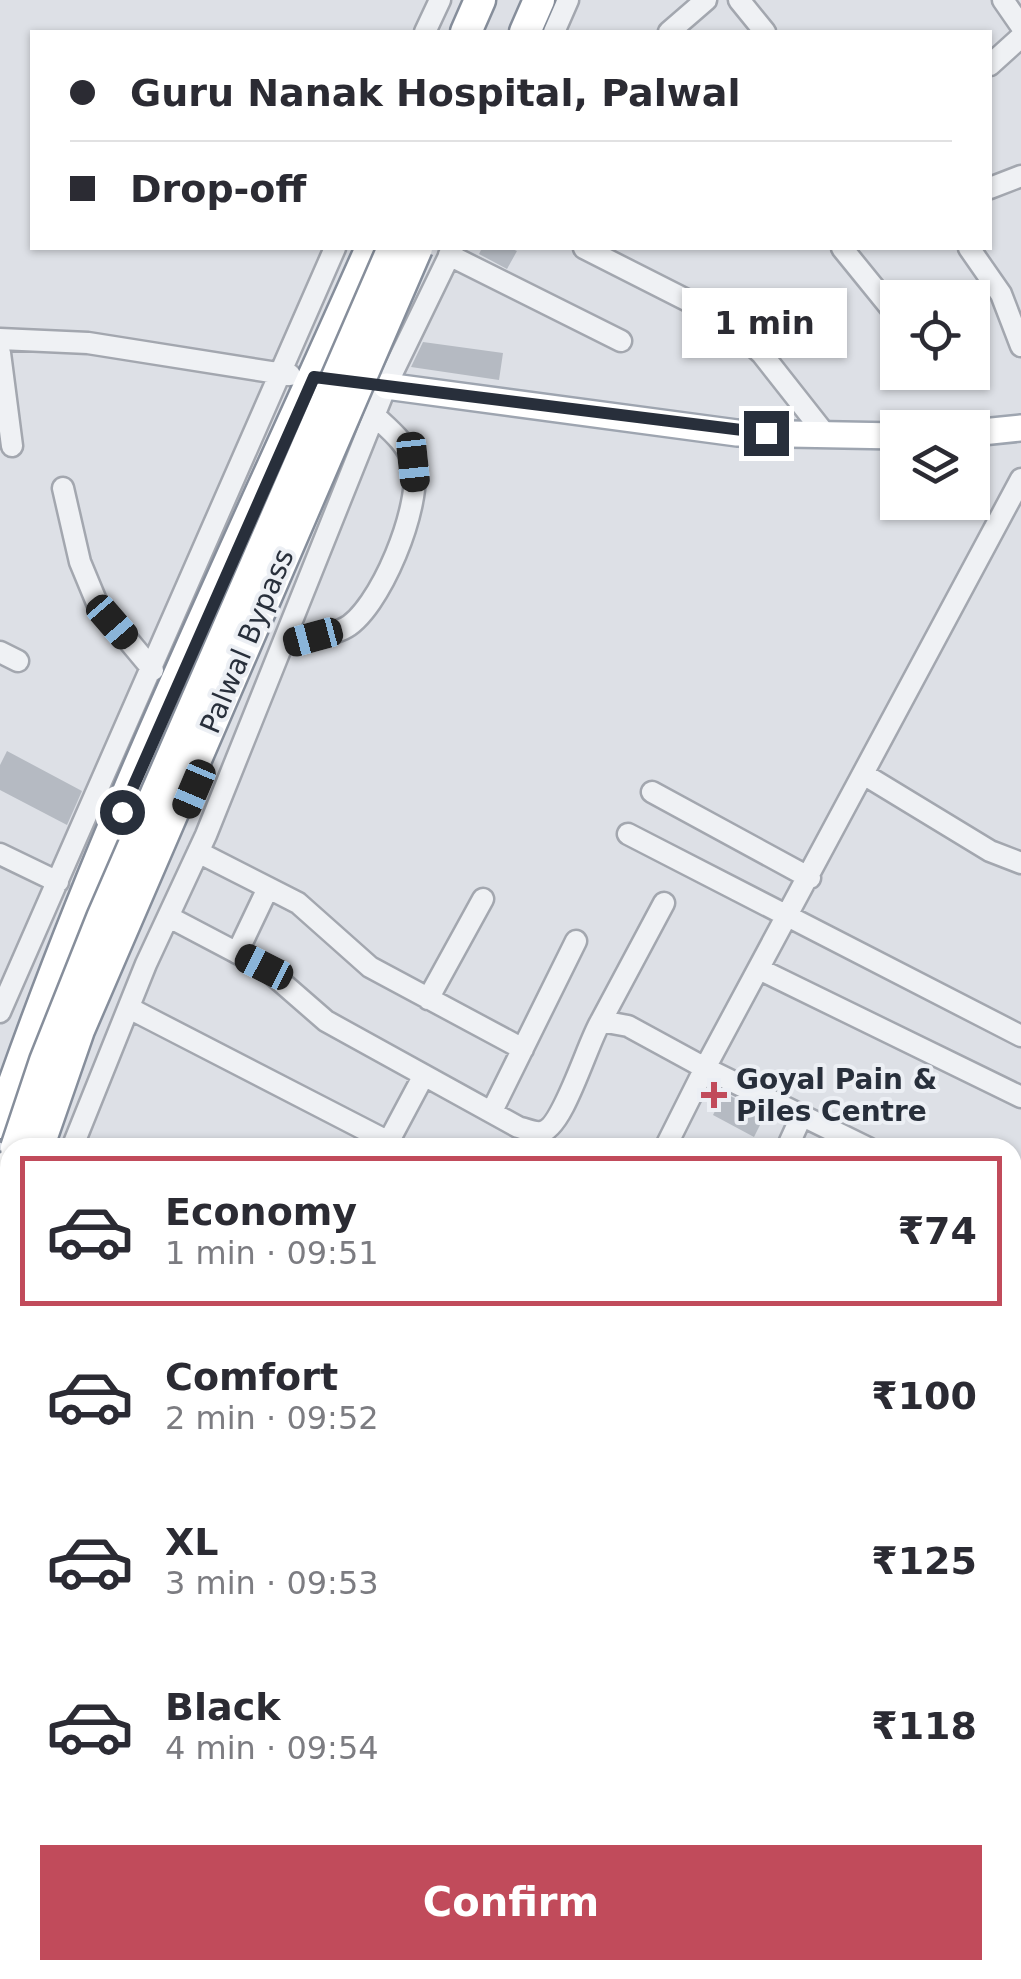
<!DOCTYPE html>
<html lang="en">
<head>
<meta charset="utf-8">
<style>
  body { margin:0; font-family:"DejaVu Sans",sans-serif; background:#f2f2f3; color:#2b2b33; height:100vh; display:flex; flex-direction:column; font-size:38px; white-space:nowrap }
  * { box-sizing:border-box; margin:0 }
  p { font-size:32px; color:#7c7c81 }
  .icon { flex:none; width:55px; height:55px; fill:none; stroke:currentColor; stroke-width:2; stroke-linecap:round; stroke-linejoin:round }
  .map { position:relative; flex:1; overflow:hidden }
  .sheet { position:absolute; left:0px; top:1138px; width:1022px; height:842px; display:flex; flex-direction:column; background:#fff; border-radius:30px 30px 0 0; box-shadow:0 2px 8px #0004 }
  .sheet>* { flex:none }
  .top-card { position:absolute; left:30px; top:30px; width:962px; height:220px; border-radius:0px; box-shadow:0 2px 8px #0004; display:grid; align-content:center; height:220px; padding:0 40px; background:#fff }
  .controls { position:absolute; left:880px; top:280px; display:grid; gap:20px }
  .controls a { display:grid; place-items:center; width:110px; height:110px; border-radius:0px; background:#fff; box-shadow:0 2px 8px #0004; font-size:50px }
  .end { position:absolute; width:45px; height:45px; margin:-22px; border:12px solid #282f3b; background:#fff; box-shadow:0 0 0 5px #fff }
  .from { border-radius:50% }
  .bubble { position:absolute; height:70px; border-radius:0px; background:#fff; box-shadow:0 2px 8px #0004; font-size:32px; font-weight:700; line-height:70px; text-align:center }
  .car { position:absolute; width:30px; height:60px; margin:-30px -15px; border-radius:12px; box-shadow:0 0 8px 2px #0007; background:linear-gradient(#222 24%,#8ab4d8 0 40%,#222 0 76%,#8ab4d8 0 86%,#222 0) }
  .top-card b { display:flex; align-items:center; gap:35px; height:95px; font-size:38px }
  .top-card b+b { border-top:2px solid #e1e1e2 }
  .top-card i { width:25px; height:25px; background:#2b2b33 }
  ul { padding:18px 0 0; list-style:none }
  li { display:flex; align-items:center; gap:30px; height:150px; margin:0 20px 15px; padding:0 20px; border:5px solid transparent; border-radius:0px }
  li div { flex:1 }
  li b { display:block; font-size:38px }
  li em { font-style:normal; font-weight:700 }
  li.selected { border-color:#c14b5b }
  li>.icon { width:90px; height:90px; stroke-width:1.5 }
  .cta { display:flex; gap:20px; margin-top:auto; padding:20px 40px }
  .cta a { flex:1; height:115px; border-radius:0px; background:#c14b5b; color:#fff; font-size:40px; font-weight:700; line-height:115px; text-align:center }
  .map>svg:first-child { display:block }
  .building { fill:#b5bac2 }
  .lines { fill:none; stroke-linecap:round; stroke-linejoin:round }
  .minor-casing { stroke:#a3a7af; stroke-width:25 }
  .major-casing { stroke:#9ea5b0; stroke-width:30 }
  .highway-casing { stroke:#868e9b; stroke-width:35 }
  .minor { stroke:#eff1f4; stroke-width:20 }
  .major { stroke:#fff; stroke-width:25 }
  .highway { stroke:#fff; stroke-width:30 }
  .highway-bridge-casing { stroke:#868e9b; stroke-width:35; stroke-linecap:butt }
  .highway-bridge { stroke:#fff; stroke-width:30 }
  .route { stroke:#282f3b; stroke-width:12 }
  .poi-dot { fill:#c14b5b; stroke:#eceff4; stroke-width:4 }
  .labels { text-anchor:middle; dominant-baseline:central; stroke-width:8; stroke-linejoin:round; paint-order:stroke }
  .street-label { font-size:28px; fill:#282f3b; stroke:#eceff4 }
  .poi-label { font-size:28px; font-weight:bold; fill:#282f3b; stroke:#eceff4; text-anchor:start }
</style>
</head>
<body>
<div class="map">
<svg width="1021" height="1979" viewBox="0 0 1021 1979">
  <rect width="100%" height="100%" fill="#dde0e6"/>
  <path class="building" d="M482,248H510L517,251L507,269L479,254Z
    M423,342L503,353L499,380L411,367Z
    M7,751L82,791L67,825L0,790V765Z
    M724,1093L766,1113L754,1137L713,1115Z"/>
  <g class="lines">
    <defs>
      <path id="minor" d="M739,0L765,32
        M1003,0L1021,26
        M425,32L440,0
        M554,32L568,0
        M669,32L706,0
        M990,65L1021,37
        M990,188L1021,176
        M584,248L724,319L762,354L825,434
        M842,248L898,317
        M969,248L1001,294L1021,346
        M449,255L621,341
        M0,339L88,343L290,375
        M0,353L12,446
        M63,488L80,562L97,603L153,670
        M283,645C302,640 325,637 343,629C379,613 424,502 413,464C408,444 389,429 375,416
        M0,652L18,661
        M865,775L990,851L1021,863
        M652,792L810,878
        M628,834L1021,1036
        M198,852L298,903L370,967L523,1049
        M0,854L58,882
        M169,917L264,967L326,1021L518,1127C525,1129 535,1133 541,1132C563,1129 588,1041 601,1021L628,1026L705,1068L1021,479
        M237,953L268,888
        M759,969L1021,1097
        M428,999L483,899
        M129,1008L383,1139L392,1135L424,1075
        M0,1012L335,248
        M601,1021L664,903
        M492,1111L576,941
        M72,1148L146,964L206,835L386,386L453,248
        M665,1148L705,1068L868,1148
        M787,1148L802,1115
        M1012,1221L1021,1226
        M0,1511H10
        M1012,1515H1021
        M0,1532H10
        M1012,1535H1021
        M338,1970L345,1979
        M758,1970L777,1979
        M222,1979L235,1970
        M710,1979L714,1970"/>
      <path id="major" d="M386,386L737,433L898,436
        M972,433L1021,428"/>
      <path id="highway" d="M466,32L480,0
        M525,32L539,0
        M0,1123C102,824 243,537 371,248
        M0,1204L10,1165
        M0,1309L10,1258
        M0,1401L10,1316
        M0,1429L10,1451
        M0,1477L10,1473
        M0,1601L10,1644
        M0,1716L10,1748
        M0,1836L10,1860
        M66,1970L70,1979
        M111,1970L116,1979
        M148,1970L153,1979
        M188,1970L192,1979"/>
    </defs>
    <use href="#minor" class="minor-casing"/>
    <use href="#major" class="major-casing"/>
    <use href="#highway" class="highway-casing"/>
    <use href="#minor" class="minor"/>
    <use href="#major" class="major"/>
    <use href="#highway" class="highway"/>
    <defs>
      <path id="highway-bridge" d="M16,1148L45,1061L102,918L393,248
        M38,1148L79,1030L417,248"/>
    </defs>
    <use href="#highway-bridge" class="highway-bridge-casing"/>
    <use href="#highway-bridge" class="highway-bridge"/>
  </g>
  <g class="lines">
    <path class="route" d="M122,812L314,377L766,433"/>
  </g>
  <path class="poi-dot" d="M709 1080h10v10h10v10h-10v10h-10v-10h-10v-10h10z"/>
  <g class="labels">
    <g class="street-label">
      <text transform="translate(247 641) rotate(-67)">Palwal Bypass</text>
    </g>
    <g class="poi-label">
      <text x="736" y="1079">Goyal Pain &amp;<tspan x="736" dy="32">Piles Centre</tspan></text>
    </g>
  </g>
</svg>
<div class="controls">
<a><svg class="icon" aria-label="locate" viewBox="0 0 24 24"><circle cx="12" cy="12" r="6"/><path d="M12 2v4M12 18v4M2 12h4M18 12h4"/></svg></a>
<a><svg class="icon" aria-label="layers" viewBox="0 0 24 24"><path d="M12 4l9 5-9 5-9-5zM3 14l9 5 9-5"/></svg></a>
</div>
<i class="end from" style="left:122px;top:812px"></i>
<i class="end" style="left:766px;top:433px"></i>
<div class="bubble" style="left:682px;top:288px;width:165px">1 min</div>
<i class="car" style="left:413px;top:462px;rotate:174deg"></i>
<i class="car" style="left:112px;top:622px;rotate:139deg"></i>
<i class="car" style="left:313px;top:637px;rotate:255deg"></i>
<i class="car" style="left:194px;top:789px;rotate:203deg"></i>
<i class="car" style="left:264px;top:967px;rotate:297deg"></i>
<div class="top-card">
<b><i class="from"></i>Guru Nanak Hospital, Palwal</b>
<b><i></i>Drop-off</b>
</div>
<section class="sheet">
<ul>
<li class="selected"><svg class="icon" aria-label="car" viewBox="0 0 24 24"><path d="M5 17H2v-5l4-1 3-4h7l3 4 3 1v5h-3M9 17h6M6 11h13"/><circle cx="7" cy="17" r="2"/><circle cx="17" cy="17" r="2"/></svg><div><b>Economy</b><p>1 min · 09:51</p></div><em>₹74</em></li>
<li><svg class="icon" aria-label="car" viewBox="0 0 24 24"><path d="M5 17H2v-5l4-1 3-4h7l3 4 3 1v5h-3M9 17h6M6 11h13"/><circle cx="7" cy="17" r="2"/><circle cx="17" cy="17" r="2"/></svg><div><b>Comfort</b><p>2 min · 09:52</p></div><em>₹100</em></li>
<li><svg class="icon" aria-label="car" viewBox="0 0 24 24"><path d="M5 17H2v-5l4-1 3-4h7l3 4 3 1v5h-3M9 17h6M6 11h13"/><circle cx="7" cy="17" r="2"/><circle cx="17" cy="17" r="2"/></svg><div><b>XL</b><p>3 min · 09:53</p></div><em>₹125</em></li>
<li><svg class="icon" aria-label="car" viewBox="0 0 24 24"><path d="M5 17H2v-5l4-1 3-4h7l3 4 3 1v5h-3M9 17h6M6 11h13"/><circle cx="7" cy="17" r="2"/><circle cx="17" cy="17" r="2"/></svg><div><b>Black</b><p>4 min · 09:54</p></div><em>₹118</em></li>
</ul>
<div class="cta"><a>Confirm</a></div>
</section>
</div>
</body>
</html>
